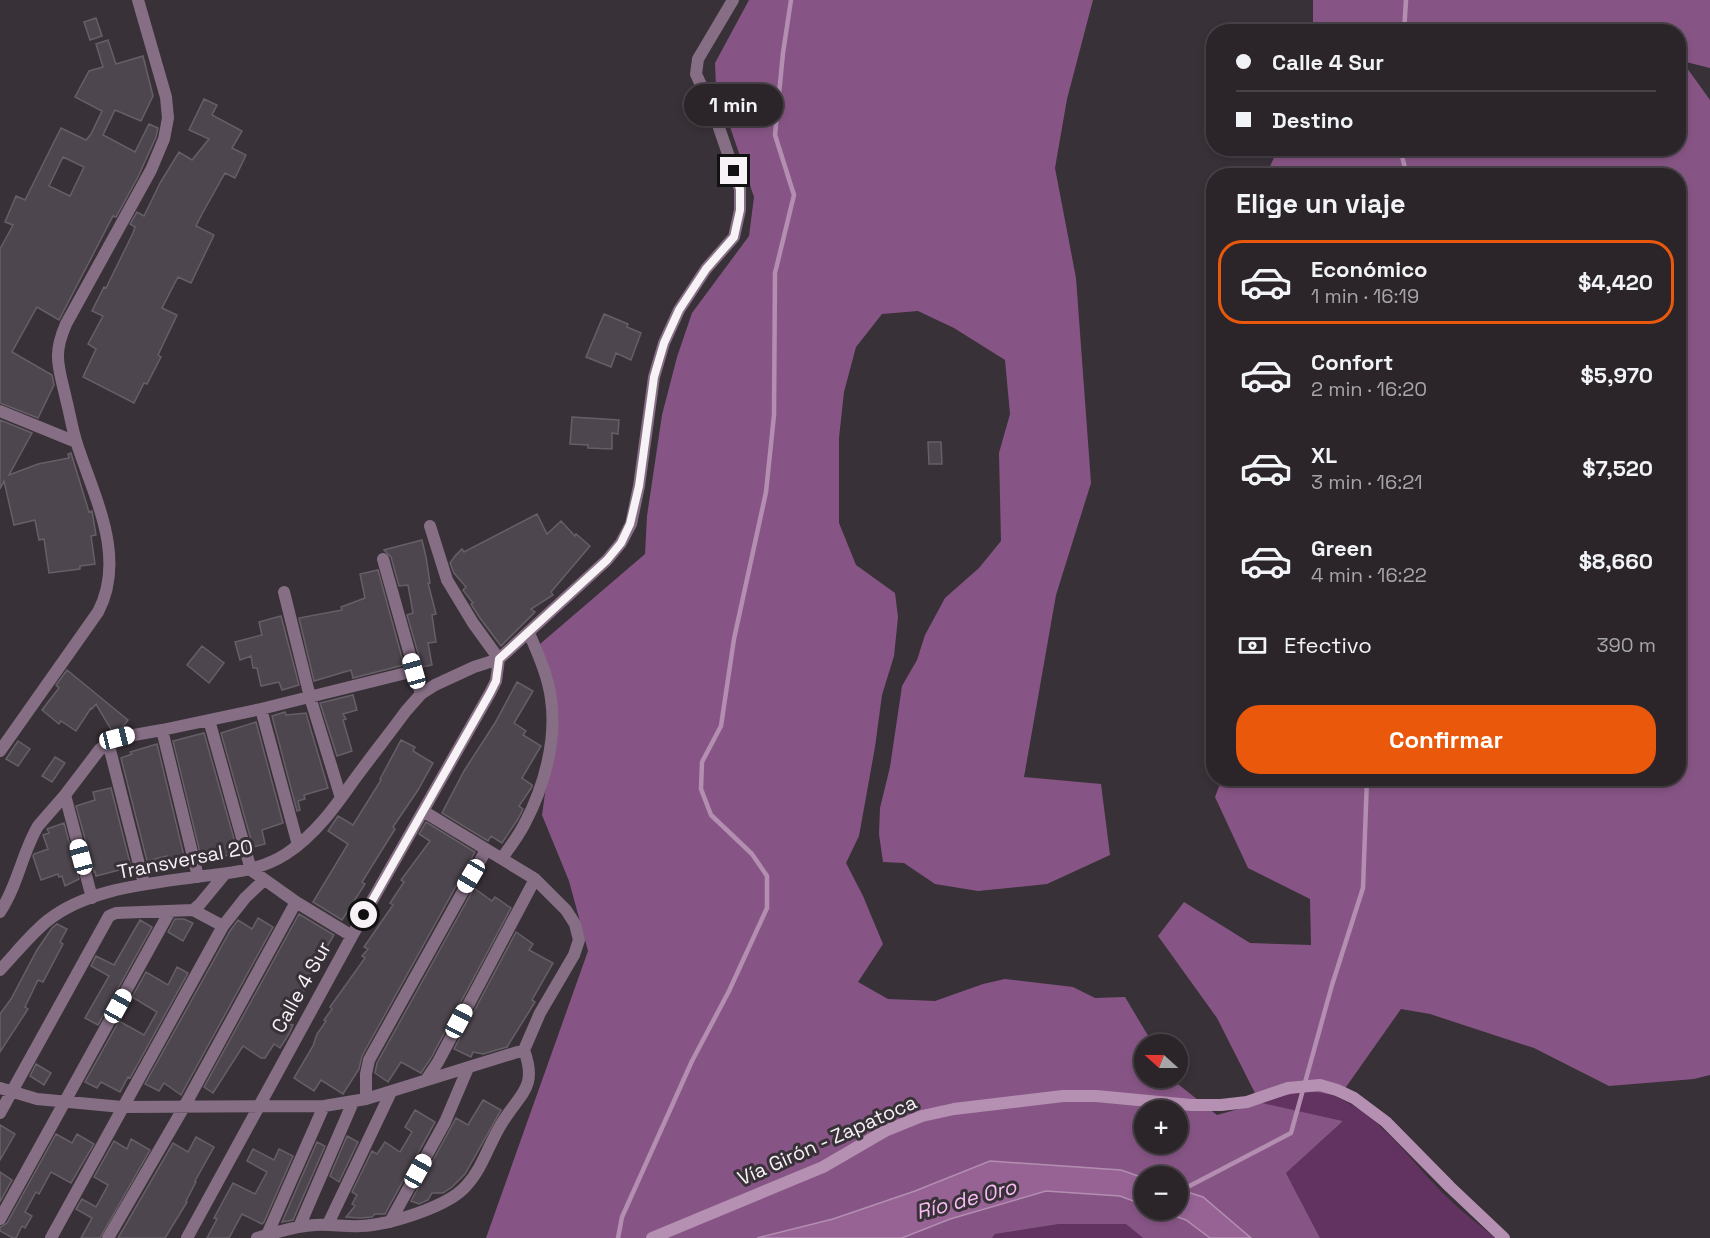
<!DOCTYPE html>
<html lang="es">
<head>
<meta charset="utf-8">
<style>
  body { margin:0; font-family:"Space Grotesk",sans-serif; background:#373136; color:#f1f3f6; height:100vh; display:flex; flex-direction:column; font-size:22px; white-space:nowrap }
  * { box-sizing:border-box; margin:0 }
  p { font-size:20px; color:#a6a5a8 }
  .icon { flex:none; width:33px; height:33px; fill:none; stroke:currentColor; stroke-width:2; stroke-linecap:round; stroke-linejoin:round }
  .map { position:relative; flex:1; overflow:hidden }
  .panel { position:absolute; left:1206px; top:168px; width:480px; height:618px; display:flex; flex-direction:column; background:#2b252a; border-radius:24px; box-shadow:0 3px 9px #0003,0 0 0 2px #474247 }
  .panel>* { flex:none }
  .banner { position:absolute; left:1206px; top:24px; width:480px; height:132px; border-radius:24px; box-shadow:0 3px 9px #0003,0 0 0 2px #474247; display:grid; align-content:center; height:132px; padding:0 30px; background:#2b252a }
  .needle { width:39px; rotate:291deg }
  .fabs { position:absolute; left:1134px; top:1034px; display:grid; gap:12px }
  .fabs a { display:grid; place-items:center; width:54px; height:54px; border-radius:50%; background:#2b252a; box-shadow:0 3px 9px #0003,0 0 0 2px #474247; font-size:30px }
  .end { position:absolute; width:27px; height:27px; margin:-14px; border:8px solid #f7f2f6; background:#111; box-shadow:0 0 0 3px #111 }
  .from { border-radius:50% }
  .bubble { position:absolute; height:42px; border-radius:21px; background:#2b252a; box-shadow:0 3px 9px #0003,0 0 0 2px #474247; font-size:20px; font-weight:600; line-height:42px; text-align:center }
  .car { position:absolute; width:18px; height:36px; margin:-18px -9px; border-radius:8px; box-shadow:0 0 4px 2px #0007; background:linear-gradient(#fff 24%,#345 0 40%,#fff 0 76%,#345 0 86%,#fff 0) }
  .banner b { display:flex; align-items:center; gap:21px; height:57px; font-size:22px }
  .banner b+b { border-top:2px solid #474247 }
  .banner i { width:15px; height:15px; background:#f1f3f6 }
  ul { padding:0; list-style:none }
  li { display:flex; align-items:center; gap:18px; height:84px; margin:0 12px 9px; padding:0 18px; border:3px solid transparent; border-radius:24px }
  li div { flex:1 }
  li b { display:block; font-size:22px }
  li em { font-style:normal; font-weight:600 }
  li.selected { border-color:#ea580c }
  li>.icon { width:54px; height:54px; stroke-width:1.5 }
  h2 { padding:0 30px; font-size:27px; line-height:72px }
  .pay { display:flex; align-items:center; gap:15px; height:66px; padding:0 30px; font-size:22px }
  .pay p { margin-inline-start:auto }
  .cta { display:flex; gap:12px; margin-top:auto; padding:12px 30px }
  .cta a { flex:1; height:69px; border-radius:24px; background:#ea580c; color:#fff; font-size:24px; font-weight:600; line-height:69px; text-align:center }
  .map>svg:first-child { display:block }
  .green { fill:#623361 }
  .forest { fill:#875585; fill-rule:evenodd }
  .water { fill:#966394; stroke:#b38eb1; stroke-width:1.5 }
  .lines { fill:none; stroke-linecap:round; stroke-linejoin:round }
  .stream { stroke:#b38eb1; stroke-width:4.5 }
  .building { fill:#4e464e; stroke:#675f67; stroke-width:1.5; fill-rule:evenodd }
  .street { stroke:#866f85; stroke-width:12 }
  .secondary { stroke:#b590b3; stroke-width:12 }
  .route { stroke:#f7f2f6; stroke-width:8 }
  .labels { text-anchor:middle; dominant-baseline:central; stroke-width:6; stroke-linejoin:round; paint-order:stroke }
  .street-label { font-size:20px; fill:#f7f2f6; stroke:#393138 }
  .water-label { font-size:21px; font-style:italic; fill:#f7bcf4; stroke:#393138 }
</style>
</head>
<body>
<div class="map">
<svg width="1710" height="1238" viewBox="0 0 1710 1238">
  <rect width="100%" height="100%" fill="#393138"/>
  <path class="green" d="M1321,1091C1379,1109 1407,1159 1449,1199C1463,1213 1480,1225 1495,1238H1320L1286,1173L1343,1121L1261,1103L1296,1092Z
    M1059,1224H1127L1143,1238H992L995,1234Z"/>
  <path class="forest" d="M749,0H1093L1067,99L1055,168L1076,278L1091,483L1056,595L1024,777L1101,784L1110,855L1047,884L978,891L935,884L904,863L883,862L879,834L880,808L890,767L902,686L917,660L925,635L945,598L979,568L1001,541L999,453L1010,414L1005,360L954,328L918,311L882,314L856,347L844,392L839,438V523L856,565L895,593L898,617L894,656L882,695L875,747L859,836L846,863L863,896L883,944L858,982L888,999L935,1001L983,984L1005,979L1073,987L1095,998L1125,997L1153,1044H1144V1077H1169L1217,1115L1260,1103L1217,1018L1158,936L1184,902L1250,943L1311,945L1310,899L1248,868L1215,797L1222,779L1678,778V176L1266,175L1278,149L1678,148V32L1313,31V0H1710V68L1682,61L1710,100V1075L1694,1079L1609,1086L1534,1048L1430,1014L1401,1009L1339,1097C1307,1087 1293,1093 1262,1103L1343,1121L1286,1173L1320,1238H1143L1126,1224H1059L995,1234L992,1238H486L588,951L569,881L542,815L557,709L540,644L645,554L647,516L662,415L677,357L692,313L749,236L754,197L716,86L715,63ZM1144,1110H1178V1143H1144ZM1144,1176H1178V1209H1144Z"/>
  <path class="water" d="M990,1161L1121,1170L1144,1178V1205L1120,1196L1046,1191L950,1219L902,1238H757L833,1219L915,1191Z
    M1178,1189L1203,1197L1251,1238H1210L1186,1220L1155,1209H1178Z"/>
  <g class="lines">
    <path class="stream" d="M1404,32L1406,0
      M1400,148L1407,176
      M1178,1192L1291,1133L1332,985L1363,888L1367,778
      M618,1238L622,1217L692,1061L729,991L767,908V876L752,854L711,815L701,789L702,762L721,726L734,639L766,492L774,415L775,273L794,195L775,135L783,53L791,0"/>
  </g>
  <path class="building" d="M96,18L102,36L90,40L84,22Z
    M108,40L116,64L143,56L153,96L141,121L115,110L103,135L135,152L149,124L158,128L156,137L138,177L116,217L113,216L59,320L37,307L12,352L52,375L54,385L38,418L0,403V249L13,225L5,222L16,196L25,200L61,128L86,140L91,134L102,111L75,97L89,71L103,67L96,44ZM63,157L84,167L70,196L49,186Z
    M204,99L217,105L212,115L242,131L232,148L246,155L235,178L225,173L202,214L196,226L214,235L191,283L178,277L162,308L177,315L158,355L161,357L147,384L144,383L134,403L83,377L96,349L88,344L103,316L92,311L104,287L106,288L133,233L135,227L130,224L137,212L144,216L160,183L179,152L192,160L209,139L189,130Z
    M604,314L628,324L627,327L641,333L631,360L616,353L611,367L586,357Z
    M572,417L619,420L618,434L612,433V449L588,448V445L570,444Z
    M0,420L32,433L9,475L38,464L69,458L68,454L71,453L89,512L92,511L96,535L91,536L95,564L80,566V569L49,573L44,539L39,540L35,520L14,525L4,481L0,489Z
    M928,442H941L942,464H929Z
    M537,514L547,534L561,521L575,536L576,534L590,546L551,592L553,595L531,609L535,612L501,646L480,618L471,604L473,603L463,590L466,587L454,573L450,563L455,556L462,549L464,552Z
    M422,540L426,557L430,583H428L436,614L432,615L436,642L428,643L432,665L422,667L407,615L413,613L408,585L399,586L391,557L384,550Z
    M378,570L404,665L353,678L351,670L314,681L299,618L342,610L341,607L365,598L360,574Z
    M281,616L299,685L282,690L279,682L261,686L257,668H253L251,656L240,660L235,642L262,635L259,622Z
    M202,646L224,663L209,683L187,665Z
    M67,670L128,720L121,729L112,731L96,704L92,709L91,708L76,731L61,721L59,724L42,710L59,688L56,685Z
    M517,682L533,691L514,723L526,731L523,735L541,746L522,778L532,785V787L519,806L523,809L518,819L502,843L491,836L488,841L442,813L464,771L495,723Z
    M353,695L357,710L343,714L346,719L343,720L352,751L337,756L320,703Z
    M285,712L286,715L306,713L328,788L304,795L305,799L298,801L300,810L297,811L272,716Z
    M256,722L283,823L262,830L265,844L253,847L221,733Z
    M204,733L238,853L202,861L173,741Z
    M401,740L415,747L413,751L433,763L418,790L393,827L395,829L362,882L365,884L342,920L313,902L348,844L328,831L338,816L353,825L381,780L380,779Z
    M18,741L30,749L18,766L6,759Z
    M157,744L185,860L168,862L167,856L147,861L121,758L132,754L130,752Z
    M55,757L65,763L52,782L42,776Z
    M111,788L131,867L96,876L95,871L94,872L76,806L95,800L93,792Z
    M426,822L475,852L362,1056L359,1069L343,1094L321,1080L314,1091L294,1078L313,1046L317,1034L326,1021L324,1020L332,1009L330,1007L365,958L362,956L368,949L364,947L393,905L390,903L404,882L401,880L430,841L419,834Z
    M64,823L79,879L65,886L62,876L59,877L58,874L41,880L33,856L34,854L48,849L43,835L49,833L47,829Z
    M474,888L492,901L495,897L511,908L431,1058L421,1073L401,1062L388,1082L375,1073L377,1063Z
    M299,914L334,935L304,985L306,987L287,1023L293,1025L289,1034L280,1048L274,1044L265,1058H261L243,1046L213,1093L204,1087Z
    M258,918L273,927L181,1095L164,1083L159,1091L145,1084L230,931L238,920L252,929Z
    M175,919H184L193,923L183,941L168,932Z
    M140,920L152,927L98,1025L85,1018L109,976L91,966L96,956L114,965Z
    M57,924L67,929L60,942L63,944L43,982L38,980L25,1007L28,1009L0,1052V1014L11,999L37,950L52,928Z
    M516,932L533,944L529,950L553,963L532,1000L535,1002L507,1047L483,1054L473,1052L471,1057L454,1049Z
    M177,967L188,973L130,1078L128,1077L120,1092L101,1082L97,1088L85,1082L119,1021L144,1035L157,1012L132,997L146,972L168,985Z
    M36,1064L51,1073L44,1085L30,1076Z
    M483,1100L501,1110L465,1174L452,1187L443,1193H432L428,1200L419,1204L411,1201L456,1118L468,1125Z
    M415,1110L435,1122L385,1214H375L372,1217L360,1218L346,1217L355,1206L352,1204L357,1195L352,1192L372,1151L377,1154L385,1142L400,1152L412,1132L405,1127Z
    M0,1125L15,1134L0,1160Z
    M56,1134L72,1143L77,1134L94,1144L71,1183L51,1172L39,1194L36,1192L25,1212L32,1216L25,1228L22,1226L16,1238H13L0,1231V1227L7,1223Z
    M347,1136L358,1142L339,1182L330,1176Z
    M196,1137L214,1147L195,1181L196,1182L186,1201L187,1202L165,1238H118L173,1143L188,1152Z
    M131,1139L150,1150L100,1238H81L92,1218L76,1209L82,1199L96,1207L108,1185L94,1177L114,1141L127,1149Z
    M317,1142L325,1146L293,1220L282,1222Z
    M253,1149L274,1160L279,1149L293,1156L264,1222L262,1224L242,1214L229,1238H207L217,1219L214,1218L233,1183L255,1194L267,1172L247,1161Z
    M0,1172L12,1180L0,1202Z"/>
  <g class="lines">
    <path class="street" d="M0,411L76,442
      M430,526L447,580L473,623L499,659
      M383,559L421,694
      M284,592L310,697L341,798
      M261,709L298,845
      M209,720L251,870L296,902L352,936
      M162,730L198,877
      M108,742L144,884
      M0,751L98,612C127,557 94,497 77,444C72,429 70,414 66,399C59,367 52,356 66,324L151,170L164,139L168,118L166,97L138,0
      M65,795L92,898
      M502,858C510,847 519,835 525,823C544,787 557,740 551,699C548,676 538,654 529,633
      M193,910L223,926
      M0,912C18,885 22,853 38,826L65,795L100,749L117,738L162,730L261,709L414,671
      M0,970C15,954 30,935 47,921C87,889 146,884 195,877C227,873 258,872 286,854C315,835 335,807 354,780C371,757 389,734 406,711L421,694L435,685L474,667L499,659L607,560L621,543L631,524L639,486L654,377L664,343L679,310L706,269L734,237L740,210V189L715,116L696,74L698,59L733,0
      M426,1080L438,1062L535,879
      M0,1088L37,1099L122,1107L324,1106L366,1099L524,1050
      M366,1099V1074L369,1060L486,850
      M0,1113L109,916L116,913L193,910L200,904L224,875
      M0,1219L170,911
      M390,1222L445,1122L468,1068
      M328,1224L391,1092
      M299,1227L353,1102
      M267,1235L324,1106
      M51,1238L223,926L245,898L264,880
      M108,1238L184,1107L296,902
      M187,1238L352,936L490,693L496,681L499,659
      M257,1238C276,1232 296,1226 315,1225C331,1224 346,1227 361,1226C388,1225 448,1207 466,1186C483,1168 489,1143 502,1123C520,1093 538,1088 524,1050L540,1013L574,955L579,940L575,924L566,910L535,879L423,811"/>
    <path class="secondary" d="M652,1238L823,1167L885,1131L922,1116L954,1109L1063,1096H1096L1191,1105H1221L1247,1102L1288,1088L1320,1085L1337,1090L1354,1098L1386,1122L1450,1187L1504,1238"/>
  </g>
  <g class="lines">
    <path class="route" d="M364,915L490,693L496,681L499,659L607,560L621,543L630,524L639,486L654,377L664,343L679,310L706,269L734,237L740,210V189L734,171"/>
  </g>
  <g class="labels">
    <g class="street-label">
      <text transform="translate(185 859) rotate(-11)">Transversal 20</text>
      <text transform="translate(301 987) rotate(-61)">Calle 4 Sur</text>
      <text transform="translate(827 1140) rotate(-24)">Vía Girón - Zapatoca</text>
    </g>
    <g class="water-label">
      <text transform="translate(966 1199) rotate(-15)">Río de Oro</text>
    </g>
  </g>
</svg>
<div class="fabs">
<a><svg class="needle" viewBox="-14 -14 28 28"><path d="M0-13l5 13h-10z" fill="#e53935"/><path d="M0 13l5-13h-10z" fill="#a6a5a8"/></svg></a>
<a>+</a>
<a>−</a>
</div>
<i class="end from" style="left:364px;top:915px"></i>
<i class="end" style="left:734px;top:171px"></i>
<div class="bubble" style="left:684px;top:84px;width:99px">1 min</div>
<i class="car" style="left:414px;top:671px;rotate:344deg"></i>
<i class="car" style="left:117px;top:738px;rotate:76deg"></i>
<i class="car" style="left:81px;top:857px;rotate:345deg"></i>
<i class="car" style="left:471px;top:876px;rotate:211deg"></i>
<i class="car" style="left:118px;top:1006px;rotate:29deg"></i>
<i class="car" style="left:459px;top:1021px;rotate:28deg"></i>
<i class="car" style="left:418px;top:1171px;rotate:29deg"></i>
<div class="banner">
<b><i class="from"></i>Calle 4 Sur</b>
<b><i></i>Destino</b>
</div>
<section class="panel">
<h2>Elige un viaje</h2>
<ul>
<li class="selected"><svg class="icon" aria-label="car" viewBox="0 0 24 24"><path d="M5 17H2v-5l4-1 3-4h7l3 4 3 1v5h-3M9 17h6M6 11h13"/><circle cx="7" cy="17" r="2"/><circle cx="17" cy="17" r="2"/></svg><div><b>Económico</b><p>1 min · 16:19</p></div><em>$4,420</em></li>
<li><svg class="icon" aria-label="car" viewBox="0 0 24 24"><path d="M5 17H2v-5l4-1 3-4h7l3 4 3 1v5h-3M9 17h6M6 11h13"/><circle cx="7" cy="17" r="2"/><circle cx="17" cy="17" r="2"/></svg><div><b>Confort</b><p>2 min · 16:20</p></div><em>$5,970</em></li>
<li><svg class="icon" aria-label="car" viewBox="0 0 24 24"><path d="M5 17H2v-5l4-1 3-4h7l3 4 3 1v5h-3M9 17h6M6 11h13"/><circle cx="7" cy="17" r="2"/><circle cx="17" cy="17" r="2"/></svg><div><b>XL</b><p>3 min · 16:21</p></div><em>$7,520</em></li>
<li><svg class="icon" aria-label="car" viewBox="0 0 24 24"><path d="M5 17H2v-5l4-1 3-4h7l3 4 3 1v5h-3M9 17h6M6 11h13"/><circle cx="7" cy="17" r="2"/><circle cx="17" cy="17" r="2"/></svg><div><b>Green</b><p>4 min · 16:22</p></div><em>$8,660</em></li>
</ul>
<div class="pay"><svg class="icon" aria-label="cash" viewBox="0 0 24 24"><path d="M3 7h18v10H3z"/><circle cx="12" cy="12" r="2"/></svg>Efectivo<p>390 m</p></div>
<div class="cta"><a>Confirmar</a></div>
</section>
</div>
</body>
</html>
